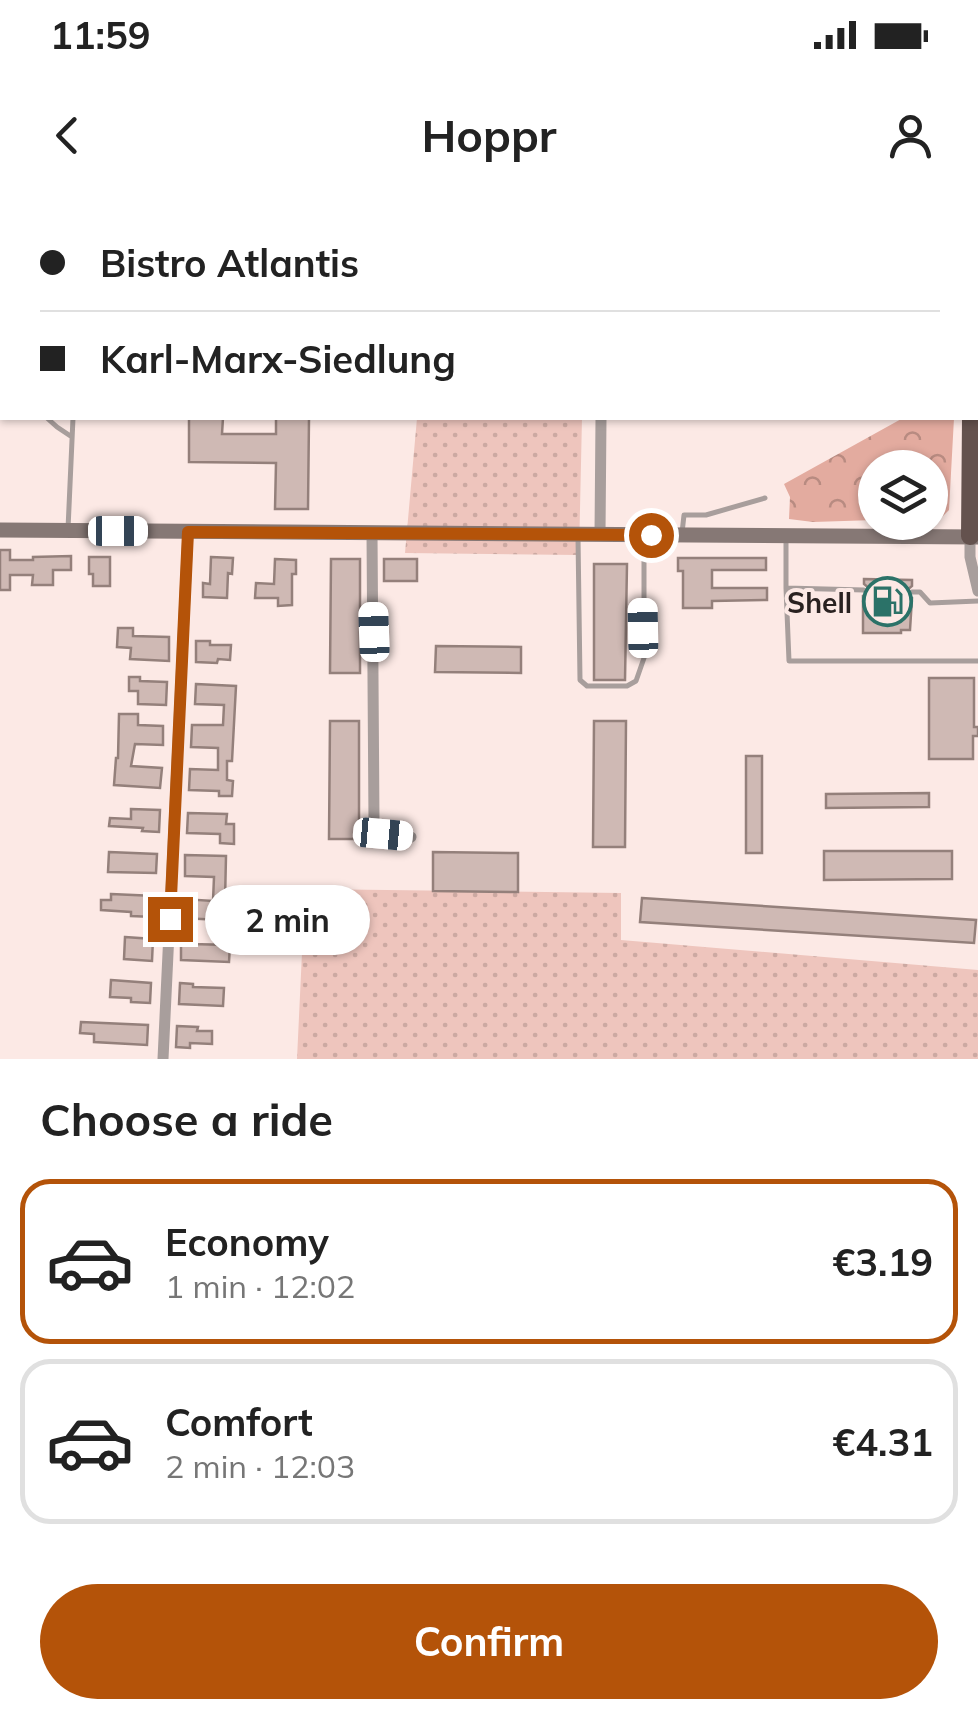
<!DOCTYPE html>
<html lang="en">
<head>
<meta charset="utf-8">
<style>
  body { margin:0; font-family:Mulish,sans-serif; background:#f6f6f6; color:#222; height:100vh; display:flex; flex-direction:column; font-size:38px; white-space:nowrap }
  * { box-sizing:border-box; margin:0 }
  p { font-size:32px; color:#767676 }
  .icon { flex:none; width:55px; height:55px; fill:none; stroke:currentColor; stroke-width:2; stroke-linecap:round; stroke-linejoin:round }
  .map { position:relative; height:859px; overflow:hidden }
  .drawer { display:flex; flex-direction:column; background:#fff; flex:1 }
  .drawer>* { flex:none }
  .hud { position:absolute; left:0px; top:0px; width:980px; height:220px; box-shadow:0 2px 8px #0004; display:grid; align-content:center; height:220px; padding:0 40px; background:#fff }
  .buttons { position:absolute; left:858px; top:250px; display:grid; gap:20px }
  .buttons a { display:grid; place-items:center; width:90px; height:90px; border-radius:50%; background:#fff; box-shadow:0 2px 8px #0004; font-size:50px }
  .end { position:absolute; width:45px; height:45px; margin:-22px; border:12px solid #b45309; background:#fff; box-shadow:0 0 0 5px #fff }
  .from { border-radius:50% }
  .bubble { position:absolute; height:70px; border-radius:35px; background:#fff; box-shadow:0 2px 8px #0004; font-size:32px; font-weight:700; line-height:70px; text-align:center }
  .car { position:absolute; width:30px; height:60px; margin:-30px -15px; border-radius:12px; box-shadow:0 0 8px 2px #0007; background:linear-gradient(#fff 24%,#345 0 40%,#fff 0 76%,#345 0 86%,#fff 0) }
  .hud b { display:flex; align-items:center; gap:35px; height:95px; font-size:38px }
  .hud b+b { border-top:2px solid #e0e0e0 }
  .hud i { width:25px; height:25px; background:#222 }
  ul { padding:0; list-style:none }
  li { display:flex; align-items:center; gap:30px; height:165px; margin:0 20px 15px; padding:0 20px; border:5px solid #e0e0e0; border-radius:30px }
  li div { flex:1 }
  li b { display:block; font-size:38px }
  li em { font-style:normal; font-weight:700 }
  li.active { border-color:#b45309 }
  li>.icon { width:90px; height:90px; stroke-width:1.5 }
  h2 { padding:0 40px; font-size:45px; line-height:120px }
  .action { display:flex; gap:20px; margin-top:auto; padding:20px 40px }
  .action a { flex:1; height:115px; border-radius:60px; background:#b45309; color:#fff; font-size:40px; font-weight:700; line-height:115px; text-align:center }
  .status { display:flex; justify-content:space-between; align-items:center; height:70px; padding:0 50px; background:#fff; direction:ltr }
  .status svg { height:28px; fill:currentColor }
  header { display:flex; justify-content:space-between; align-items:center; height:130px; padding:0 40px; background:#fff; font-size:45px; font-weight:700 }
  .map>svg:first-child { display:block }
  .grass { fill:url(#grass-dots) }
  .forest { fill:url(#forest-crowns) }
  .building { fill:#cfb9b4; stroke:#94807b; stroke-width:2.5 }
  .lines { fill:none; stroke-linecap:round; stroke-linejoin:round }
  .service { stroke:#a89e9c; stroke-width:5 }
  .minor { stroke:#a89e9c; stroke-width:11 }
  .secondary { stroke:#867875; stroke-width:15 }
  .trunk { stroke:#64524e; stroke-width:18 }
  .route { stroke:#b45309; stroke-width:12 }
  .labels { text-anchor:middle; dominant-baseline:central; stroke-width:8; stroke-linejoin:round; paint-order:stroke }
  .poi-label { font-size:28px; font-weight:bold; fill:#292120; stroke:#fce9e5; text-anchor:end }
</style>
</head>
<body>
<div class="status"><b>11:59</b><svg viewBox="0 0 49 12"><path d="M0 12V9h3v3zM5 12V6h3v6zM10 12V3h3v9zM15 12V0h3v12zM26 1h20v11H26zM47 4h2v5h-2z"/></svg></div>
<header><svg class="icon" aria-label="back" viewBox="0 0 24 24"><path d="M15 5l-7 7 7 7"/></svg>Hoppr<svg class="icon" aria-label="person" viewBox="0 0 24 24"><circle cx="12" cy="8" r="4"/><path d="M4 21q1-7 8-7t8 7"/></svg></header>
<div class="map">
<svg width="978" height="859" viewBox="0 0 978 859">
  <defs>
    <pattern id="grass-dots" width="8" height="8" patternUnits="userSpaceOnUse" patternTransform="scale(2.5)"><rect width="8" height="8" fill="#eec5bd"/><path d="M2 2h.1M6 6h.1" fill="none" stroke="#cca9a2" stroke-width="1.8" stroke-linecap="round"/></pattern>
    <pattern id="forest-crowns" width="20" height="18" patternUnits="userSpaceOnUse" patternTransform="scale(2.5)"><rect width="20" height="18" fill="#e3ab9f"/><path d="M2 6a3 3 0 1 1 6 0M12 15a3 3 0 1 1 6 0" fill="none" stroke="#b88b81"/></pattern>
  </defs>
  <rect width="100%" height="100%" fill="#fce9e5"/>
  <path class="grass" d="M19,0H587V2H18Z
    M417,218H582L579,355L405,353Z
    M305,689L621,693V740L978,770V859H297Z"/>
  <path class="forest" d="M903,218H954L949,310L941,318H930V268H875V320L813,322L789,319L790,297L784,284Z"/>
  <path class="building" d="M189,218H223L222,234H276V218H309L308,309H275L276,263L189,262Z
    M0,350H10V360H33V357L71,356V370H53V385H32L33,375H10V390H0Z
    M89,357H110V386H93V374H89Z
    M211,357L233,358L232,374L228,373L227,398L203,397V383L210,384Z
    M678,358H766V370H712V388H767V400L712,401V408H683V371H678Z
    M275,359L296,360V374H292V405L278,406V398H255L256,383L274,384Z
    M331,359H360V473H330Z
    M384,359H417V381H384Z
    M594,364H627L625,480H594Z
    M864,379L912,380V386L906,391L907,396L912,398L910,430H901V433H863V396L869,394L870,389L864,384Z
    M118,428H133V436L169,437V461L130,459L131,448L117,447Z
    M196,441H210V445H231L230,460L218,459L217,463L196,462Z
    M436,446L521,447V473L435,472Z
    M129,477H140V481L167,482L166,505L138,504V491H129Z
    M929,478H974V527H978V536H973V559H929Z
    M196,484L236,486L232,561H227V580L233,581L232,596H219V591L189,590L190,569L218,570V548L191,547L192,525H223L224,505L195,504Z
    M119,514H138V525L163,526V545L135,544L131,566L162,568L160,588L114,585L116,558H118Z
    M330,521H359V639H329Z
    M594,521H626L625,647H593Z
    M746,556H762V653H746Z
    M929,593V607L826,608V594Z
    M131,609L160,610L159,632L142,631L143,628L109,626L110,618L131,619Z
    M188,613L227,614L226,624H234V644L220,643V634L187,633Z
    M824,651H952V679L824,680Z
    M109,652L157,654L156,673L108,672Z
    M433,652L518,653V692L433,691Z
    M185,655L226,656L225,701L241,702V711L220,710V720L182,718L183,699L213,701L214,677L185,676Z
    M111,694L155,696L154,717L131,716V712L101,710V700H111Z
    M642,698L976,720L974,743L640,722Z
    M125,737L153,739L152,761L124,759Z
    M181,741H192L191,744L230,745L229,762L181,760Z
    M111,780L151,783L150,803L131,802V798L110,797Z
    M180,783L193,784V787L224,788L223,806L179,804Z
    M81,822L148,825L147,845L94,842V834L80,833Z
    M177,826L198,827L197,831H212V844L190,843V848L176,847Z"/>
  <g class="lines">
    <path class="service" d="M47,218L57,227L72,237
      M68,329L73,218
      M682,333L684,315H706L765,298
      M578,337L580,480L587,486H627L636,481L644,458V361L650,338
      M786,338V388L864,390
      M786,388L789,461H978
      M912,392H920L930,403L978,401"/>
    <path class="minor" d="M372,333L374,622L383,634L411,637
      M600,334L601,218
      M970,336V357L978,391
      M163,859L188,332"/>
    <path class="secondary" d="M0,330L978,337"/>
    <path class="trunk" d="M978,180V179
      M970,336L971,218"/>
  </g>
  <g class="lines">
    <path class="route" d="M170,719L188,332L651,335"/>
  </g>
  <defs>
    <symbol id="fuel-ring" viewBox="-11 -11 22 22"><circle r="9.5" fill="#fce9e5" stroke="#2b7268" stroke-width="1.5"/><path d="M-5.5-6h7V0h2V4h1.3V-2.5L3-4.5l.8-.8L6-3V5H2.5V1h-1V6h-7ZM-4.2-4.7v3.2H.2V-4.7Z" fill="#2b7268"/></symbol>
  </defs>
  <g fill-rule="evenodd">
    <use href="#fuel-ring" x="860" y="374" width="55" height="55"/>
  </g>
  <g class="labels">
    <g class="poi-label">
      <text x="852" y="402">Shell</text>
    </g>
  </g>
</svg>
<div class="buttons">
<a><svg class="icon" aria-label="layers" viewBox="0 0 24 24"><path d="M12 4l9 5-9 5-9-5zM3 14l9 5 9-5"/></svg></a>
</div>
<i class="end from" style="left:651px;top:335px"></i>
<i class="end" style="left:170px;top:719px"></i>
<div class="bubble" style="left:205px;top:685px;width:165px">2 min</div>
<i class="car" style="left:118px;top:331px;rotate:90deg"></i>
<i class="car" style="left:643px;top:428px;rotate:359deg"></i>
<i class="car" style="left:374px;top:432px;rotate:358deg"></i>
<i class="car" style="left:383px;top:634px;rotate:95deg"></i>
<div class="hud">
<b><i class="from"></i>Bistro Atlantis</b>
<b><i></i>Karl-Marx-Siedlung</b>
</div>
</div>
<section class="drawer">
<h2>Choose a ride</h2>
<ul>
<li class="active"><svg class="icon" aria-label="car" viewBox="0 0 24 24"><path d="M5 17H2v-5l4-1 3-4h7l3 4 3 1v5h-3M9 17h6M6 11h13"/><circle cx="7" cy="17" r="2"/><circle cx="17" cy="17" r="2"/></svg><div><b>Economy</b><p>1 min · 12:02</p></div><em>€3.19</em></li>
<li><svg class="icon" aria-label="car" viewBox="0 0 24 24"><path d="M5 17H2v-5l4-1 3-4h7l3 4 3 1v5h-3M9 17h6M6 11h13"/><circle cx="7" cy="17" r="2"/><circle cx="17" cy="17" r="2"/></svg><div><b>Comfort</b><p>2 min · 12:03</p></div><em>€4.31</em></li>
</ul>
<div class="action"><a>Confirm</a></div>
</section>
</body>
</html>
